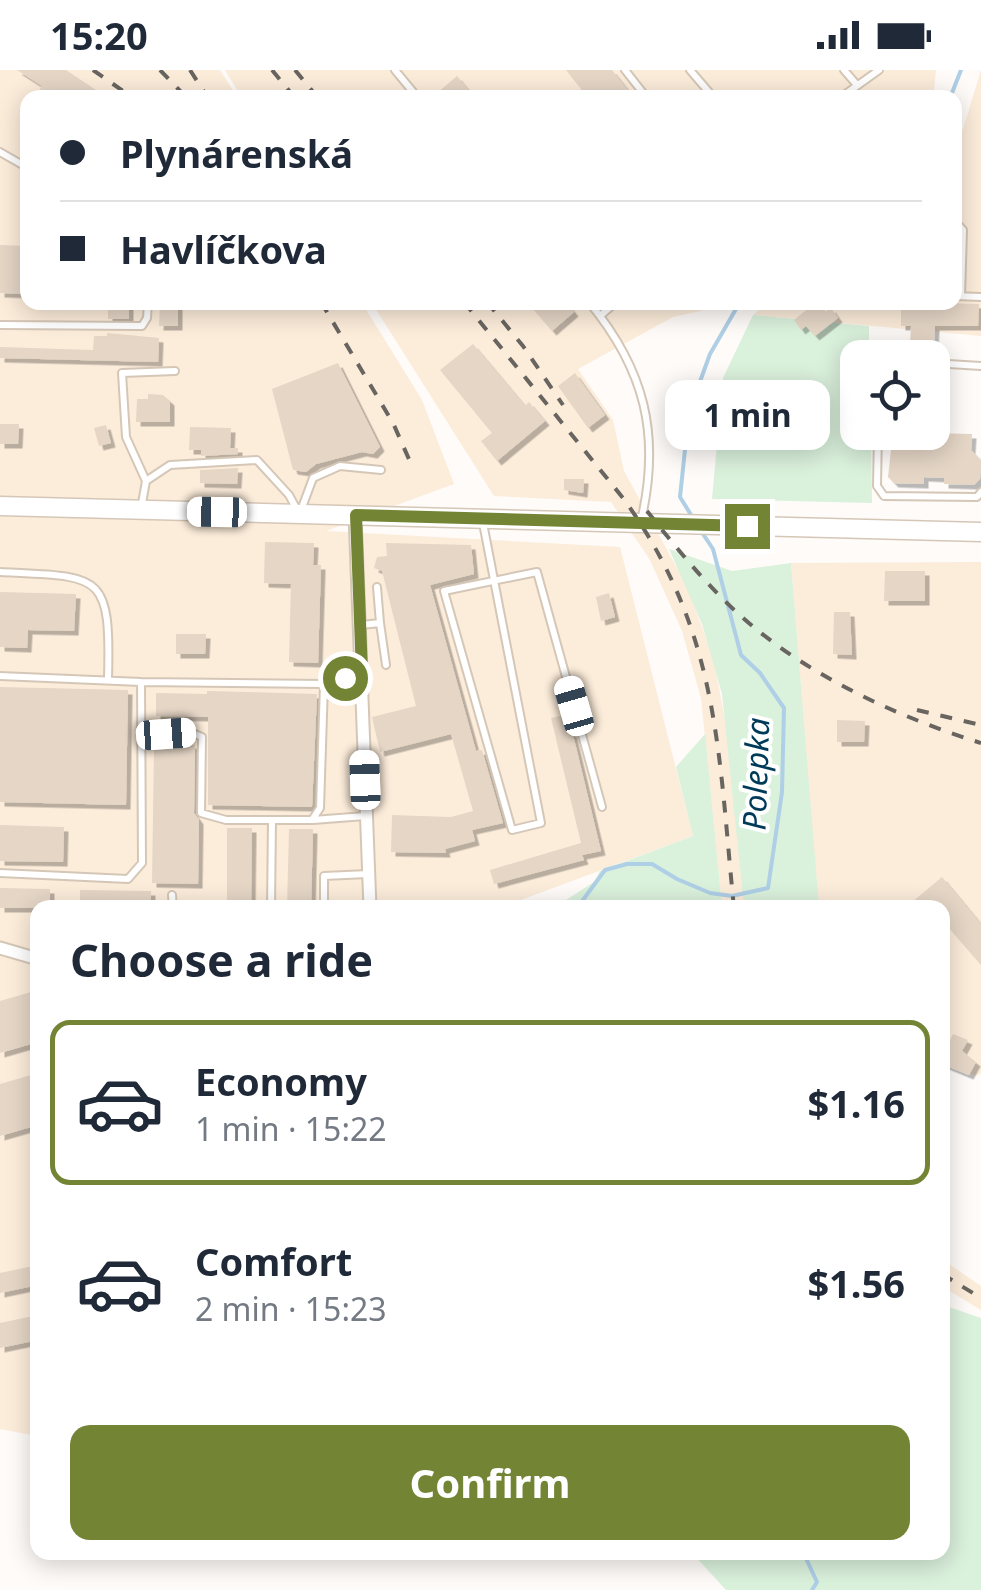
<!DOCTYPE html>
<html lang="en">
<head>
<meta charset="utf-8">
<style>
  body { margin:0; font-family:"Noto Sans",sans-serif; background:#f6f6f7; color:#1f2937; height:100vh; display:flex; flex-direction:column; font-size:38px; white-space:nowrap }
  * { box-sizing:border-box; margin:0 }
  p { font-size:32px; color:#747a83 }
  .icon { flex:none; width:55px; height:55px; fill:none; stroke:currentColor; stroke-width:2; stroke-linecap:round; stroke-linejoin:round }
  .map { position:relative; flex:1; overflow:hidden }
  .side { position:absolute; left:30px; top:830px; width:920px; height:660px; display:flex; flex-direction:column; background:#fff; border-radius:20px; box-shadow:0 5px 25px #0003 }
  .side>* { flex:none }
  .guide { position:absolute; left:20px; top:20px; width:942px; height:220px; border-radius:20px; box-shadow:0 5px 25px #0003; display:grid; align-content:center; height:220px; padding:0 40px; background:#fff }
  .buttons { position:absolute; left:840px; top:270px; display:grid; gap:20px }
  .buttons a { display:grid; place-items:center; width:110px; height:110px; border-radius:20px; background:#fff; box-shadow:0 5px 25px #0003; font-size:50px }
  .end { position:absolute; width:45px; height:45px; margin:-22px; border:12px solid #738535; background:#fff; box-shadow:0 0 0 5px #fff }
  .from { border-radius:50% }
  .bubble { position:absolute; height:70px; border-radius:20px; background:#fff; box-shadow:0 5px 25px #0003; font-size:32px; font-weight:700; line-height:70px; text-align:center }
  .car { position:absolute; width:30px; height:60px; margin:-30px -15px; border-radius:12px; box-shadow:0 0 8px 2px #0007; background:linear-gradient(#fff 24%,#345 0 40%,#fff 0 76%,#345 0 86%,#fff 0) }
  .guide b { display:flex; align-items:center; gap:35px; height:95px; font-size:38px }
  .guide b+b { border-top:2px solid #e0e1e3 }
  .guide i { width:25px; height:25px; background:#1f2937 }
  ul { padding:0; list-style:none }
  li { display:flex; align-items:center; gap:30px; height:165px; margin:0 20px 15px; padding:0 20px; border:5px solid transparent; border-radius:20px }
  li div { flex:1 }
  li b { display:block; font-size:38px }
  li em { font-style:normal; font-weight:700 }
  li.active { border-color:#738535 }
  li>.icon { width:90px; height:90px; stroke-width:1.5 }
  h2 { padding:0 40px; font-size:45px; line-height:120px }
  .button { display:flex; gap:20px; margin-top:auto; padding:20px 40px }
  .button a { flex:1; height:115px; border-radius:20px; background:#738535; color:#fff; font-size:40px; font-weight:700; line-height:115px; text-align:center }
  .status { display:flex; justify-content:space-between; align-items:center; height:70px; padding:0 50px; background:#fff; direction:ltr }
  .status svg { height:28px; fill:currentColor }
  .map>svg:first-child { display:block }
  .built { fill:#fcecda }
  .green { fill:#daf1dc }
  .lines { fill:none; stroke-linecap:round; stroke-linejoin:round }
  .stream { stroke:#afcfe6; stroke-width:4 }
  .building { fill:#e5d6c6; filter:url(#shadow) }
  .lane-casing { stroke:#d5c7b7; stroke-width:10 }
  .street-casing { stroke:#d5c7b7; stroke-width:15 }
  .secondary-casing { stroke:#d5c7b7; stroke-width:21 }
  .lane { stroke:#fff; stroke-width:6 }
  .street { stroke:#fff; stroke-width:11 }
  .secondary { stroke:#fff; stroke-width:18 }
  .rail { stroke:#686460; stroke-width:4; stroke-dasharray:12 12; stroke-linecap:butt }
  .route { stroke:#738535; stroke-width:12 }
  .labels { text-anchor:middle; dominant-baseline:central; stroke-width:8; stroke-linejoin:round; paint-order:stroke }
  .water-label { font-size:32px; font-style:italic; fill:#003a59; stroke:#fff }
</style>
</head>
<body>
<div class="status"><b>15:20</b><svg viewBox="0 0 49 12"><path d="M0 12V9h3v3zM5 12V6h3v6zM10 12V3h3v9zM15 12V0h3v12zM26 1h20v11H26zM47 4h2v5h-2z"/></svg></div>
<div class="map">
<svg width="981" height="1520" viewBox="0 0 981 1520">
  <defs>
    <filter id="shadow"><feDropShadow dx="4.5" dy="4.5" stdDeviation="0" flood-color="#0004"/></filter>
  </defs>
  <rect width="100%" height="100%" fill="#fefbf8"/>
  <path class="built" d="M0,0H220L237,27L28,28V232L362,233L422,330L454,414L326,461L620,477L693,766L502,837L38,838L37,1366L0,1359Z
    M225,0H936L934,20L927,28H242Z
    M981,0V266L753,245L767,233L955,232V66L963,59Z
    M372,233H717L710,239L673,247L578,299L613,350L624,401L688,518L714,591L727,661L744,837H722L701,628L682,561L650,490L611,432L494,426Z
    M981,492V1003L976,1006L943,990L942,838H822L818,834L791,493Z
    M943,1190L981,1216V1240L943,1217Z"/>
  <path class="green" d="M753,245L869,256V287L858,288V362L871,363L872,433L712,429L723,308Z
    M669,479L732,501L791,493L819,837H744L722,624L702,554Z
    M705,664L722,837H665L649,830L619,831L601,837H555L594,812L600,801L693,766L676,697Z
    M943,1235L981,1248V1520H726L692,1483L942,1482Z"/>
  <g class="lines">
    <path class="stream" d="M950,28L961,0
      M693,448L680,427L689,342L710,284L740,232
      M577,838L605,800L627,794H652L677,809L710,823L732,826L768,818L782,722L784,638L760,603L741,585L713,479L701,461
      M803,1482L817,1512L812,1520"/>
  </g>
  <path class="building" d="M17,0H66L108,28H34L42,16Z
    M566,0H612L634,28H588Z
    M457,6L475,28H431Z
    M0,175L28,176V224L0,223Z
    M108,232H129V249H108Z
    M160,232H178V256H159Z
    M527,232H566L574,242L552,261Z
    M816,232L825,242L831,238L838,248L815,266L806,256L801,260L794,250Z
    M901,232L979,234L978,256H935L934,275L910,274L911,256H901Z
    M107,263L159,268L158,292L0,288V277L93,280L94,266H107Z
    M473,274L525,336L529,332L545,351L497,391L481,371L492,363L440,300Z
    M338,293L380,377L373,384L362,382L316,394L306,402L293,400L272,319Z
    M575,303L605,345L588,358L558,316Z
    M148,324L163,325L170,331V352H136L137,329H148Z
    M0,354H19L18,374H0Z
    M106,355L111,373L99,376L94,358Z
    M190,357L231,358L230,378H238V384L201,386V380H189Z
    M893,362L972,364L971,380L981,390L980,409L974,415L944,414V408L924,407V414L894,413L888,407Z
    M238,398L237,414L200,413V400Z
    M564,409H584L583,423L564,420Z
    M265,472L314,473L313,495H321L318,593L289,592L291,514L264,513Z
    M386,473L471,475L474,504L430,515L476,681L482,680L503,753L472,760L475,771L445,779L446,783L391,782L392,745L451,747L473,741L451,664L380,682L372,647L416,636L382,501L374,498L377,487L387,486Z
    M885,501H925V531H884Z
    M0,522L76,524L74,561L28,560L27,578L0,577Z
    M609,523L615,547L601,551L596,527Z
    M834,542H850L852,585L833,584Z
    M176,564H206L205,584H176Z
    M0,617L128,620L126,735L0,732Z
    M207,621L317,624L312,737L208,735V647L156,646V623L207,624Z
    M568,644L601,781L582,785L584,790L494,814L490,800L581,773L551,648Z
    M837,650L865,651L864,672H837Z
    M186,673L195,675L194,743L199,750L198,814L152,813L154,676H182Z
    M0,755L64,757L63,792L0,791Z
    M227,758H252L251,838H227Z
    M289,759H313L311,838H287Z
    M942,807L981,854V895L942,850V838H905Z
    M0,818L50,819V838H0Z
    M80,820L151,821V838H80Z
    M38,920V972L0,983V931Z
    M953,964L968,970L962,981L976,992L969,1005L942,994V986Z
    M38,1003V1055L0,1066V1014Z
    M38,1195V1215L0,1223V1203Z
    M38,1245V1270L0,1278V1253Z"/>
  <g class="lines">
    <defs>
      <path id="lane" d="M395,0L418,28
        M625,0L647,28
        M690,0L714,28
        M844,0L857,15
        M840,28L879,0
        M0,82L28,98
        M955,151L963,160L961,226
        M955,226L981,227
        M589,232C645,300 661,365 641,451
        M600,246L616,232
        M0,255L142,256L147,248L148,232
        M932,293L981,296
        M878,362L877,416L884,426L977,427L981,422
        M146,411L126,367L122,303L175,301
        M141,439L146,411L170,395L257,390L289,425L296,438
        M300,443L313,408L340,396L381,400
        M483,453L494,510L541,753L512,760L444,521L537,502L602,737
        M0,502C101,507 111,501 108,609
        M377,517L380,553
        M361,555L380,553L386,595
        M0,606L141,612L324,614L361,604
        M141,665L190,662L202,667L201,743L226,750H312L320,738L324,614
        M313,750L365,746
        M0,803L128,809L142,793L141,612
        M172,825L173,838
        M324,831V806L368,804
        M271,838L272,750"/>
      <path id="street" d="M355,445L370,838
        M0,878L38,889"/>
      <path id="secondary" d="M0,436L981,462"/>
    </defs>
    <use href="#lane" class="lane-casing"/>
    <use href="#street" class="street-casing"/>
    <use href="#secondary" class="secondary-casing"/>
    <use href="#lane" class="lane"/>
    <use href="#street" class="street"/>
    <use href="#secondary" class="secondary"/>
    <path class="rail" d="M93,0L133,28
      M160,0L187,28
      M190,0L208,28
      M272,0L295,28
      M295,0L318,28
      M321,232L393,353L412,396
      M464,232L623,428C720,562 718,681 734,838
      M487,232L523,276L563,335
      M647,441C678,480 712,522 750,554C815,609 901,648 981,673
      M917,640L981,655
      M942,1204L981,1228"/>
  </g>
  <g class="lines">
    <path class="route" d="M345,608L362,604L356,445L747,456"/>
  </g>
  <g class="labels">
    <g class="water-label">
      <text transform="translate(755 704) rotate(-88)">Polepka</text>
    </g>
  </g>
</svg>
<div class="buttons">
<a><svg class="icon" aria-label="locate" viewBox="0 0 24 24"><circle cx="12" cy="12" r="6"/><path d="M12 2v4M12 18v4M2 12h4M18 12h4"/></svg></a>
</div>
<i class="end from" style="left:345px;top:608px"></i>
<i class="end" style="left:747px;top:456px"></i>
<div class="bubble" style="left:665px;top:310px;width:165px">1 min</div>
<i class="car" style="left:217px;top:442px;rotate:271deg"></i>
<i class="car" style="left:574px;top:636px;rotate:344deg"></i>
<i class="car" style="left:166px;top:664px;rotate:86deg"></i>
<i class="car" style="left:365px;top:710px;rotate:358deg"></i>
<div class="guide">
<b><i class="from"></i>Plynárenská</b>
<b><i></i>Havlíčkova</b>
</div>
<section class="side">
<h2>Choose a ride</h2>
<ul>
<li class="active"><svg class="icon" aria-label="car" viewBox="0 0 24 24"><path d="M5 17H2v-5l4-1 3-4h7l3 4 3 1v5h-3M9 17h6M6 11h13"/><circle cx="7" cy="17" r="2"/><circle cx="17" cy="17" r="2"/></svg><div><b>Economy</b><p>1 min · 15:22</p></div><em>$1.16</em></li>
<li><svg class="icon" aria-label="car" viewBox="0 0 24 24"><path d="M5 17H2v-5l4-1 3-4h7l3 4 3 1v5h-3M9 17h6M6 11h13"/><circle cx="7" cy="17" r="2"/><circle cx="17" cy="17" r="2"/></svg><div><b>Comfort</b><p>2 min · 15:23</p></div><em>$1.56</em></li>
</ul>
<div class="button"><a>Confirm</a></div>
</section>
</div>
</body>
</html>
